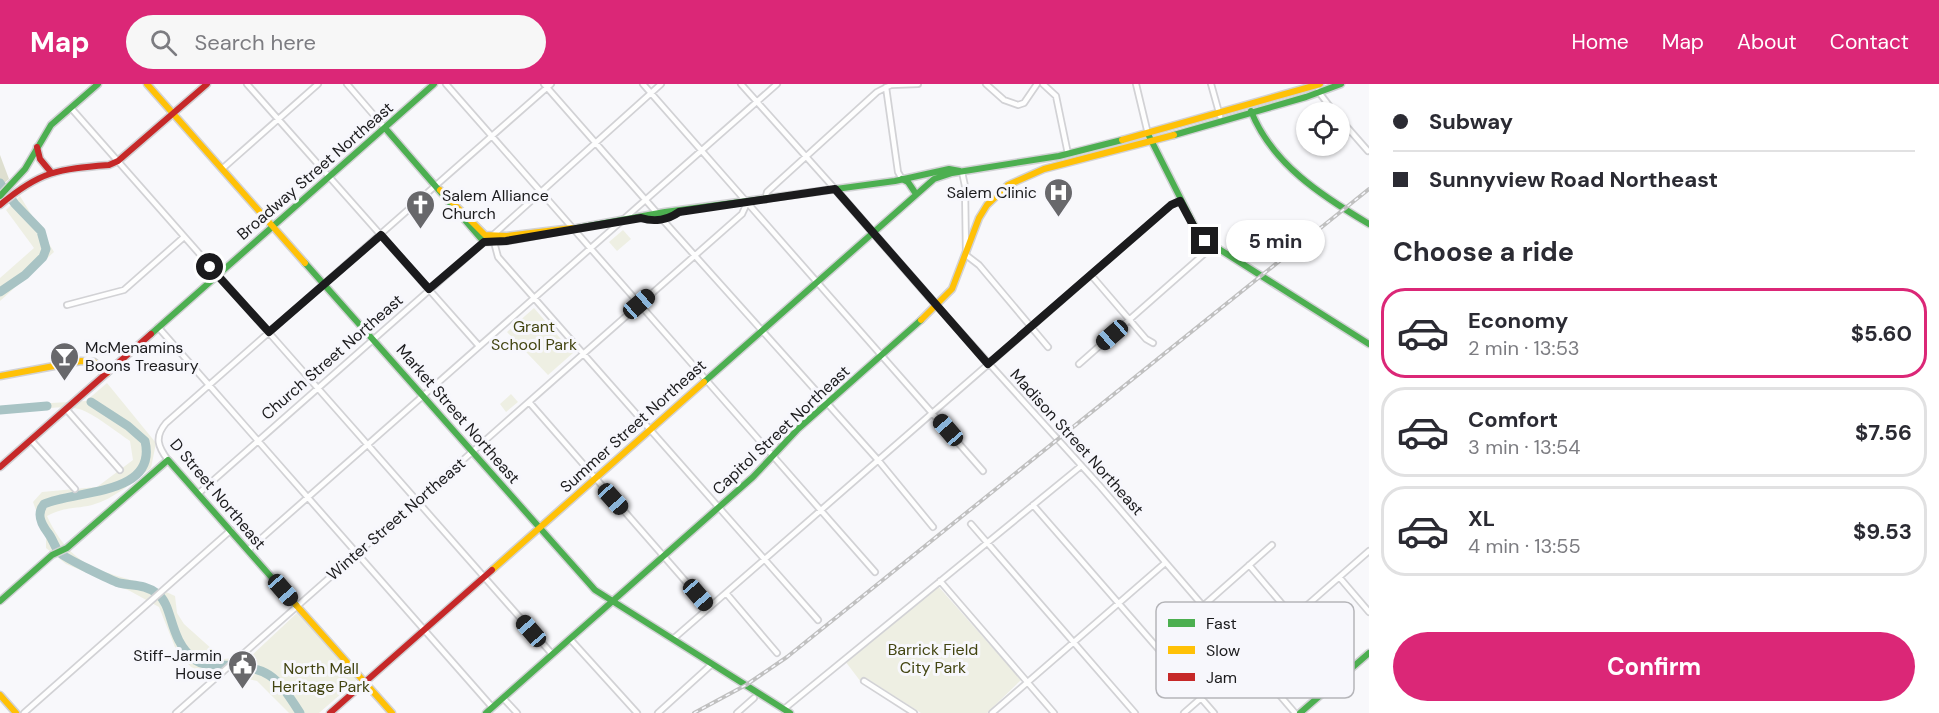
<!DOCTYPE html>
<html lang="en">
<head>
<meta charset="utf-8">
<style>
  body { margin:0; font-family:"DM Sans",sans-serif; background:#f7f7f7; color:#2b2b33; height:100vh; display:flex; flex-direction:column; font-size:22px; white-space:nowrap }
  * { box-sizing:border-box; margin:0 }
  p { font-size:20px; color:#7c7c81 }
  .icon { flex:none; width:33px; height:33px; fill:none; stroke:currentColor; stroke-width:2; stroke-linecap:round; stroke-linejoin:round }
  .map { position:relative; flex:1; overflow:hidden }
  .details { display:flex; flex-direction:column; background:#fff; width:570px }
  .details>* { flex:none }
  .guide { display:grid; align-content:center; height:132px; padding:0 24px; background:#fff }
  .tools { position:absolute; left:1296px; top:18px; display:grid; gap:12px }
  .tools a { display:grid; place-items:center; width:54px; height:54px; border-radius:50%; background:#fff; box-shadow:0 2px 4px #0004; font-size:30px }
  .end { position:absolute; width:27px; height:27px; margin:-14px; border:8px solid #1b1b1d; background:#fff; box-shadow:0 0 0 3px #fff }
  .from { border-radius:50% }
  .bubble { position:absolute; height:42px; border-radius:21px; background:#fff; box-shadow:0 2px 4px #0004; font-size:20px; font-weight:700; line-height:42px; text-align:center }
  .car { position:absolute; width:18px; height:36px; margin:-18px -9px; border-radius:8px; box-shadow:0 0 4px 2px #0007; background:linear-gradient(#222 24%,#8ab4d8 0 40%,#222 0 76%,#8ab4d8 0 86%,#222 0) }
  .guide b { display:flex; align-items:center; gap:21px; height:57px; font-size:22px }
  .guide b+b { border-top:2px solid #e1e1e2 }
  .guide i { width:15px; height:15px; background:#2b2b33 }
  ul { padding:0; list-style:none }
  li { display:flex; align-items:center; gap:18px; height:90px; margin:0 12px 9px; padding:0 12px; border:3px solid #e1e1e2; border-radius:24px }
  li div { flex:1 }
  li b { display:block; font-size:22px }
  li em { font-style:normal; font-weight:700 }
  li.current { border-color:#db2777 }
  li>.icon { width:54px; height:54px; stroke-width:1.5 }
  h2 { padding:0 24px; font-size:27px; line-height:72px }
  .cta { display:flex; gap:12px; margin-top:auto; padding:12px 24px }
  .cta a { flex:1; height:69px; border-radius:36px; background:#db2777; color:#fff; font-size:24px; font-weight:700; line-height:69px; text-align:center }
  header { display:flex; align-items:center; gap:36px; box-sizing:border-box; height:84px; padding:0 30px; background:#db2777; color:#fff }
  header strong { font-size:28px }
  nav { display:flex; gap:33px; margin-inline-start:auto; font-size:21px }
  .search { width:420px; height:54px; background:#f7f7f7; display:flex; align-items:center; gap:15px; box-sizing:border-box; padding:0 21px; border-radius:33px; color:#7c7c81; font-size:22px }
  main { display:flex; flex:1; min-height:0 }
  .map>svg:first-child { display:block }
  .green { fill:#eeefe3 }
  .forest { fill:#dedfd0 }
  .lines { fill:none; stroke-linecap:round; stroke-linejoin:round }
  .river { stroke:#a8c3c4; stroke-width:9 }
  .street-casing { stroke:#d2d2d5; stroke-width:8 }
  .fast-casing { stroke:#d2d2d5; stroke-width:9 }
  .slow-casing { stroke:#d2d2d5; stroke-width:9 }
  .jam-casing { stroke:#d2d2d5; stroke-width:9 }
  .street { stroke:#fefefe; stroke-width:4.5 }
  .fast { stroke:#4caf50; stroke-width:6 }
  .slow { stroke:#ffc107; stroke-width:6 }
  .jam { stroke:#c62828; stroke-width:6 }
  .rail-casing { stroke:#c0c0c0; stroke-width:4 }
  .rail { stroke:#f7f7fc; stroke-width:1.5; stroke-dasharray:4.5; stroke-linecap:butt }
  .route { stroke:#1b1b1d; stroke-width:8 }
  .labels { text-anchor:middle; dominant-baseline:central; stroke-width:6; stroke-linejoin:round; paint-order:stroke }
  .street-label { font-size:16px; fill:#1b1b1d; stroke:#f7f7fc }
  .poi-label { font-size:16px; fill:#1b1b1d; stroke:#f7f7fc; text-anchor:end }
  .park-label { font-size:16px; fill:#434512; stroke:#f7f7fc }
  .key { fill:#f7f7fc; stroke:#b5b5b9; stroke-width:1.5 }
  .key-label { font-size:16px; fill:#1b1b1d }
</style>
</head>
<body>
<header>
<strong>Map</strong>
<div class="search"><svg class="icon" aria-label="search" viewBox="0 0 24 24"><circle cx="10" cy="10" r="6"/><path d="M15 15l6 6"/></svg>Search here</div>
<nav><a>Home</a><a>Map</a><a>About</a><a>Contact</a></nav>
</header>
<main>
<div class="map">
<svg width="1369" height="629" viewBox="0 0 1369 629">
  <rect width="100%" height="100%" fill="#f8f8fb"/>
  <path class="green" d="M20,112L54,168L0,217V194L34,164L6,126Z
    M623,146L631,155L617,167L609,158Z
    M534,224L573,269L548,291L507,248Z
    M107,299L156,359L151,384C133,398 114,415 92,421C75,425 63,423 47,432C77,498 120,485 175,512L177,529L184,540L223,575L250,573L298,528L358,595L319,629H289L257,597L243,594L232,587L202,588L191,583L177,568L159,523L130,507L66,480L46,464V453L33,418L42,408L97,403L133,376L130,357C118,349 92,328 79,325C54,319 25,331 0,329V322L86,317Z
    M511,310L518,318L506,328L500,320Z
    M938,502L1021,596L987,629H921L866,594L861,598L845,577Z"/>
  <path class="forest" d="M0,71L9,95L0,103Z"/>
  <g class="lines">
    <path class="river" d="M0,99L15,120L41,147L46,165L43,173L25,191L0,208
      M91,318L128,342L145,357C158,412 75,406 44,420C36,430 41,440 48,449C53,455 54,462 59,468C62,473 113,497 119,499C134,502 145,500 158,510C174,523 168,555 195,576C204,582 211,580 221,581C269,583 275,590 300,629
      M0,326L47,322"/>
    <defs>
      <path id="street" d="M247,0L479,262
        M347,0L385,44
        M446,0L875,488
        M544,0L657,129
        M643,0L983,387
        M741,0L835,105
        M986,0L1004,16L1018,21L1024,19L1037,0
        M1043,0L1056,12L1068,70
        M1136,0L1148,50
        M1211,0L1220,32
        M886,3L898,88L902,95
        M1318,7L1334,28
        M71,24L552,570
        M1340,35L1368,67
        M222,85L318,0
        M962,88L965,102L966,171L979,181L1048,263
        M765,116L767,108L877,8L891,1L918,0
        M662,135L878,376L933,443
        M492,152L661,0
        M494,158L498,173L818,536
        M1091,191L1146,255L1153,259
        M67,221L124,206L184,153
        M937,222L1099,401L1295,629
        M158,243L492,623
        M1079,280L1213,162
        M529,318L708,523
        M66,325L120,386
        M31,356L75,405
        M168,376C158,363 154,353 166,339L551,0
        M199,409L484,158
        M1033,421L1214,629
        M971,440L1135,629
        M248,466L777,0
        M1249,481L1343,592
        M1340,494L1369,528
        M940,497L1054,629
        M726,509L777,569
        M1203,522L1272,461
        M570,555L637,629
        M673,555L1171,121L1180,117
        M864,597L914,629
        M503,614L517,629
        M784,625L1081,382
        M24,629L231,446
        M176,629L742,130L747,119
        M658,629L712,580
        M737,629L754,614
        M992,629L1165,479
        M1184,629L1369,467"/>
      <path id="fast" d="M1251,27C1272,80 1322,112 1369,140
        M385,44L484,158L506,157L665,128L895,97L949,85L960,87
        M1148,50L1200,153L1369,260
        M1174,51L1306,13L1341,0
        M902,95L908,98L916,110
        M835,105L937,222
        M0,112L25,85L51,41L98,0
        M642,134L661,135L679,128
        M305,179L539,443
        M151,250L434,0
        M704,298L934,95L952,89L1059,72L1122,56
        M539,443L595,506L790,629
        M0,517L52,471L67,464L168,376L296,521
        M486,629L753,393L798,345L921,236
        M1300,629L1369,569"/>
      <path id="slow" d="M147,0L305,179
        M1122,56L1320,0
        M440,106L485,151L507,152L572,144
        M921,236L952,205L979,134L987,121L1008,101L1044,85L1174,51
        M0,292L81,277L94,278L107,289
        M492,486L704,298
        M296,521L392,629
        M0,611L16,629"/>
      <path id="jam" d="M37,63L40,75L50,87
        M0,121C40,87 58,85 109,81L118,77L207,0
        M0,383L151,250
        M330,629L492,486"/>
    </defs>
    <use href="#street" class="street-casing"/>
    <use href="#fast" class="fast-casing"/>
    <use href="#slow" class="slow-casing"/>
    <use href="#jam" class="jam-casing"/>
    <use href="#street" class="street"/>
    <use href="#fast" class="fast"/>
    <use href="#slow" class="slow"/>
    <use href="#jam" class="jam"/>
    <defs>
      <path id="rail" d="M694,629L746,601L787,573L1369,105"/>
    </defs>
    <use href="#rail" class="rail-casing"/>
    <use href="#rail" class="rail"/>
  </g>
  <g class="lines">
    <path class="route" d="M210,183L269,248L381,151L429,205L484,158L506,157L641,134C654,138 668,136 679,128L835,105L988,280L1171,121L1180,117L1195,145L1205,157"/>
  </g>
  <defs>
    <symbol id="hospital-pin" viewBox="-11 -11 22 30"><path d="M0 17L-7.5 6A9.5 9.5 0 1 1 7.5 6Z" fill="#68686b" stroke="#f7f7fc"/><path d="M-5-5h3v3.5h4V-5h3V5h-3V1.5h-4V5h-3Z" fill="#fff"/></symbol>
    <symbol id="church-pin" viewBox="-11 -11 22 30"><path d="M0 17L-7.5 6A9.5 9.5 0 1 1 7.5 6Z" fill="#68686b" stroke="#f7f7fc"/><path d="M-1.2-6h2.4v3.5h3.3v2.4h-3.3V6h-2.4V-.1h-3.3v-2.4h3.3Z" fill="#fff"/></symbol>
    <symbol id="bar-pin" viewBox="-11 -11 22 30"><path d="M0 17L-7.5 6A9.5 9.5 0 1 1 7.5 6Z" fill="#68686b" stroke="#f7f7fc"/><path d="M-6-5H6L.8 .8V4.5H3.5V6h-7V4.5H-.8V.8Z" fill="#fff"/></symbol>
    <symbol id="civic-pin" viewBox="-11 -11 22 30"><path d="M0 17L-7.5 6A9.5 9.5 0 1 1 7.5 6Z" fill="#68686b" stroke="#f7f7fc"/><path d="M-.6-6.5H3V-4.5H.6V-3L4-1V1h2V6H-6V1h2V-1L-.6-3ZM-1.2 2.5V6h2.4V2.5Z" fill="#fff"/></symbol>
  </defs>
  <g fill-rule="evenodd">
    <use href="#hospital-pin" x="1042" y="92" width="33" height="45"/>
    <use href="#church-pin" x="404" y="104" width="33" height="45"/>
    <use href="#bar-pin" x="48" y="256" width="33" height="45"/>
    <use href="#civic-pin" x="226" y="564" width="33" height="45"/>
  </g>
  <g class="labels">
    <g class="street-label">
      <text transform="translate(315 87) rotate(-41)">Broadway Street Northeast</text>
      <text transform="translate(332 273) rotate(-41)">Church Street Northeast</text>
      <text transform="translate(458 330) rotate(49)">Market Street Northeast</text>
      <text transform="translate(633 342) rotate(-42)">Summer Street Northeast</text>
      <text transform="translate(781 346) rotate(-43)">Capitol Street Northeast</text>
      <text transform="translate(1077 358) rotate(48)">Madison Street Northeast</text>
      <text transform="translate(218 410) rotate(50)">D Street Northeast</text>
      <text transform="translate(396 435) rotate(-41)">Winter Street Northeast</text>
    </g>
    <g class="poi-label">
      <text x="1037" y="108">Salem Clinic</text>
      <text x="442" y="111" text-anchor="start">Salem Alliance<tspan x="442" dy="18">Church</tspan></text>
      <text x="85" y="263" text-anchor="start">McMenamins<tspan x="85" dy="18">Boons Treasury</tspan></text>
      <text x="222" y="571">Stiff-Jarmin<tspan x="222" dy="18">House</tspan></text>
    </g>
    <g class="park-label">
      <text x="534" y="242">Grant<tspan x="534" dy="18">School Park</tspan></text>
      <text x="933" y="565">Barrick Field<tspan x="933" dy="18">City Park</tspan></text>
      <text x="321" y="584">North Mall<tspan x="321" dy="18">Heritage Park</tspan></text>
    </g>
  </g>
  <rect x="1156" y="518" width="198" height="96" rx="9" class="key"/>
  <rect x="1168" y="535" width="27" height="8" fill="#4caf50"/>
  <rect x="1168" y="562" width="27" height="8" fill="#ffc107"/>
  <rect x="1168" y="589" width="27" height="8" fill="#c62828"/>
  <g class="key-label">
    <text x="1206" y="545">Fast</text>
    <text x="1206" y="572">Slow</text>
    <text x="1206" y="599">Jam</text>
  </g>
</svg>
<div class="tools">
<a><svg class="icon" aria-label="locate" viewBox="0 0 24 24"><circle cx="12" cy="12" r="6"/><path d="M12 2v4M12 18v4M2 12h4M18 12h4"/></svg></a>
</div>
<i class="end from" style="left:210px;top:183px"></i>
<i class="end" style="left:1205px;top:157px"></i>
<div class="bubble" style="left:1226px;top:136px;width:99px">5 min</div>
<i class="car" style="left:639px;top:220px;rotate:49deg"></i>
<i class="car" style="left:1112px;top:251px;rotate:229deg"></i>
<i class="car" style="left:948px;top:346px;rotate:319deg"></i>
<i class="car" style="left:613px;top:415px;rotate:138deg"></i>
<i class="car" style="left:283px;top:506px;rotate:139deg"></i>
<i class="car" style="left:698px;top:511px;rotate:139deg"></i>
<i class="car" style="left:531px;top:547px;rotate:319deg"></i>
</div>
<section class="details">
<div class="guide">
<b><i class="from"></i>Subway</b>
<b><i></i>Sunnyview Road Northeast</b>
</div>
<h2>Choose a ride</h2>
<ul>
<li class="current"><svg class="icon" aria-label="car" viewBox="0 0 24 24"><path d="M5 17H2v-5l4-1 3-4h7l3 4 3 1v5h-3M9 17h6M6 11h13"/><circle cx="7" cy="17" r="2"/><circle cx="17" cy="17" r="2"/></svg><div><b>Economy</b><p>2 min · 13:53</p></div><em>$5.60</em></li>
<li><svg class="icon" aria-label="car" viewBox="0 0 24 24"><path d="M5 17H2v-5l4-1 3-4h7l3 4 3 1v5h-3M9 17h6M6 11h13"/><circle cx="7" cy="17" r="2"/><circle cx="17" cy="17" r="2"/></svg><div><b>Comfort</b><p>3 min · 13:54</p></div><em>$7.56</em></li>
<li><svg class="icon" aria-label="car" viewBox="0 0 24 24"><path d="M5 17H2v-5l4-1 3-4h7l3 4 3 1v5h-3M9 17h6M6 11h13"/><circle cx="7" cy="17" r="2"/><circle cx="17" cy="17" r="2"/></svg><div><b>XL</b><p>4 min · 13:55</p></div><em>$9.53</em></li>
</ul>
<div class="cta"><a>Confirm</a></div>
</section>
</main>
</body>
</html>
